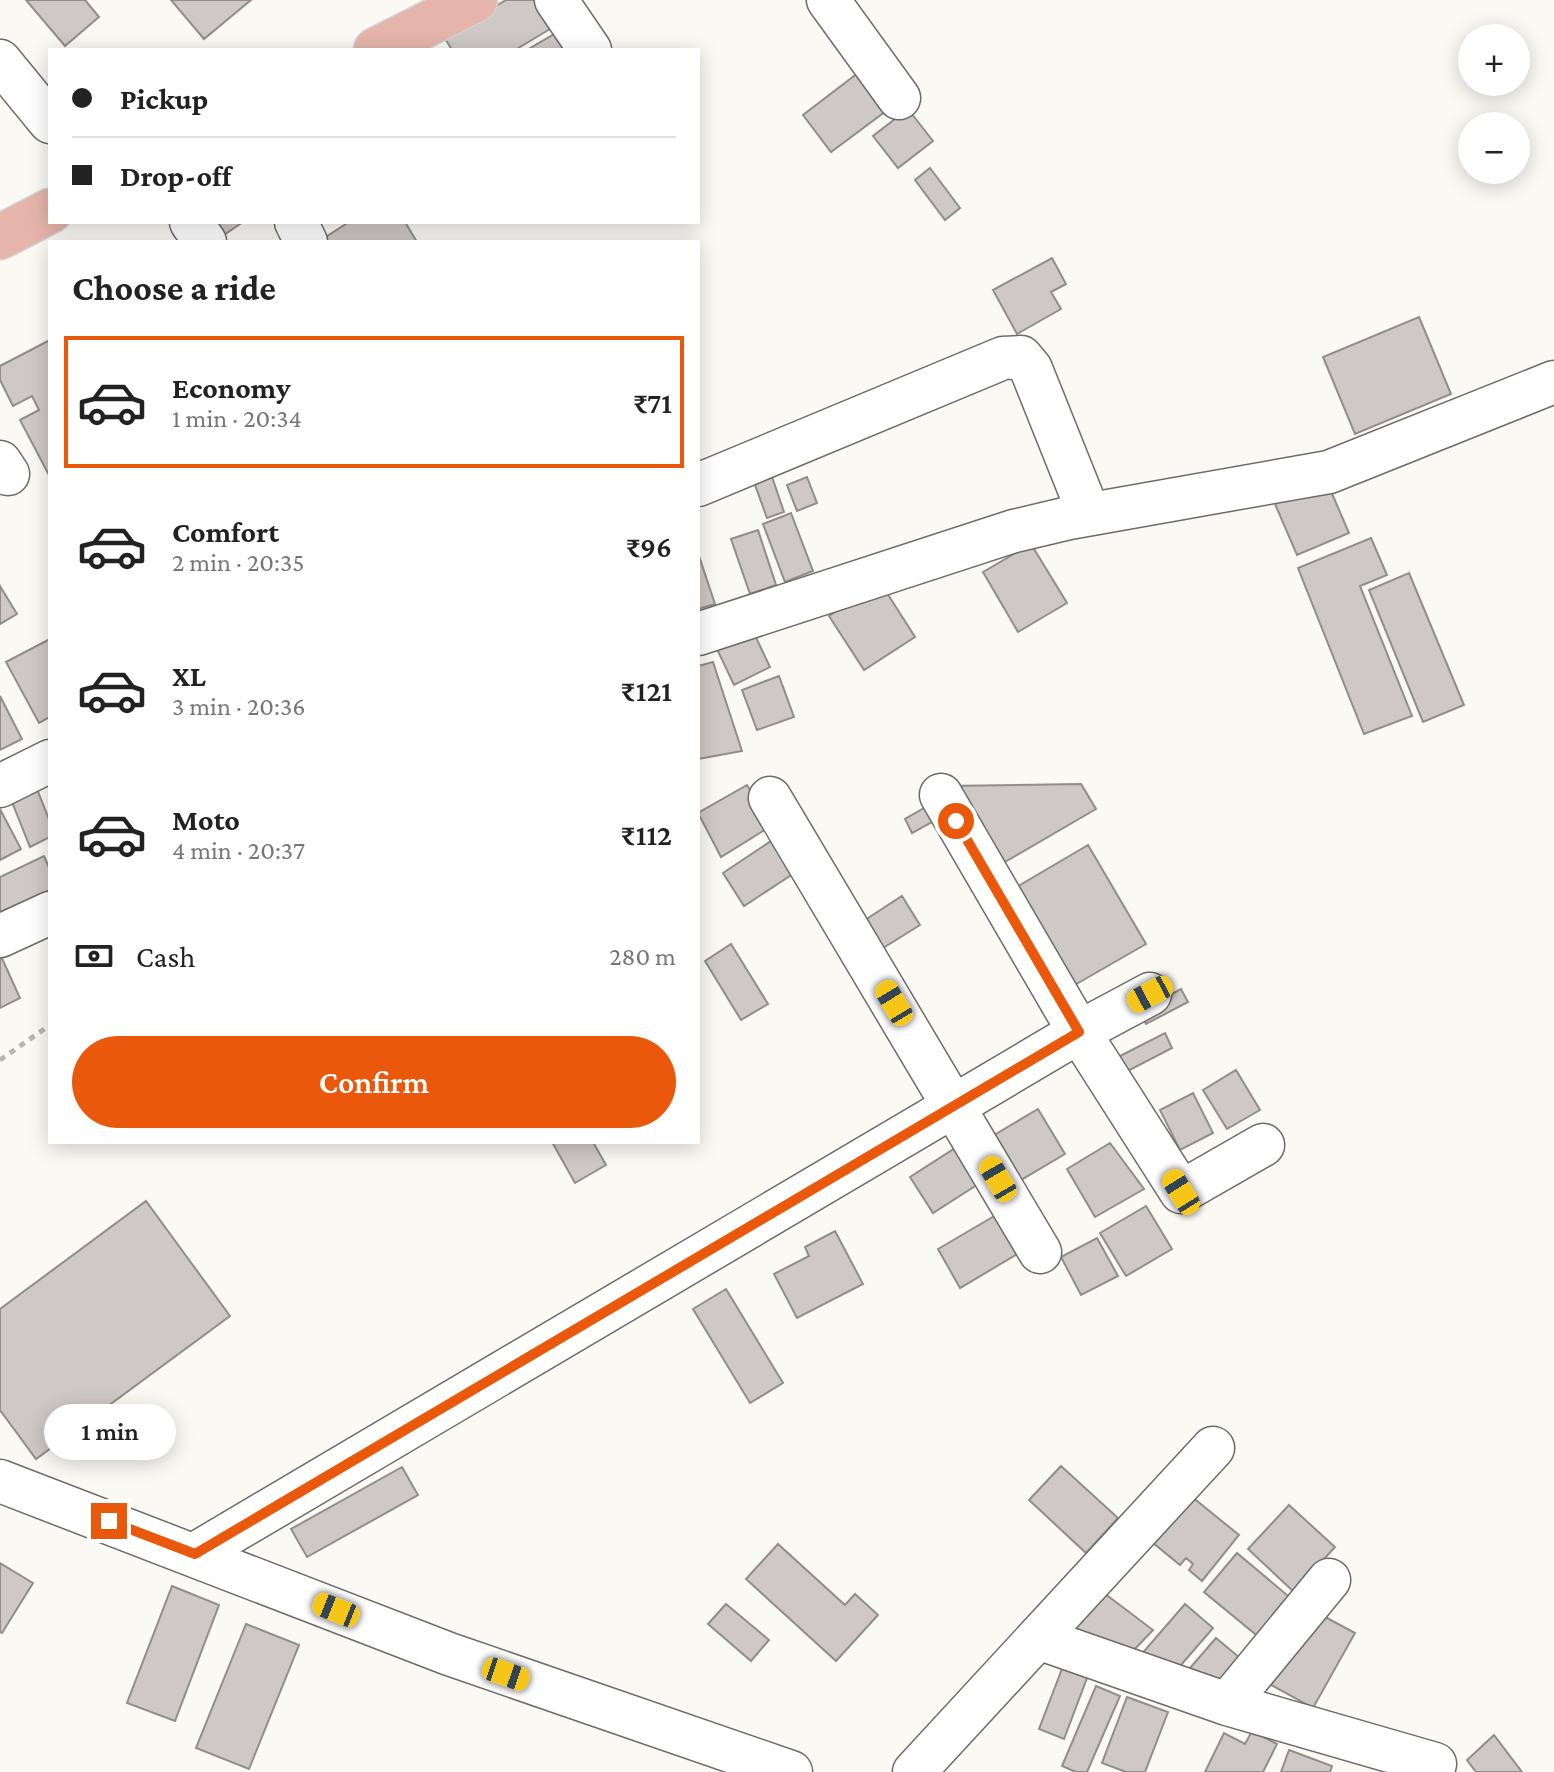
<!DOCTYPE html>
<html lang="en">
<head>
<meta charset="utf-8">
<style>
  body { margin:0; font-family:"Crimson Pro",serif; background:#f2f2f2; color:#222; height:100vh; display:flex; flex-direction:column; font-size:30px; white-space:nowrap }
  * { box-sizing:border-box; margin:0 }
  p { font-size:26px; color:#767676 }
  .icon { flex:none; width:44px; height:44px; fill:none; stroke:currentColor; stroke-width:2; stroke-linecap:round; stroke-linejoin:round }
  .map { position:relative; flex:1; overflow:hidden }
  .panel { position:absolute; left:48px; top:240px; width:652px; height:904px; display:flex; flex-direction:column; background:#fff; border-radius:0px; box-shadow:0 4px 20px #0003 }
  .panel>* { flex:none }
  .guide { position:absolute; left:48px; top:48px; width:652px; height:176px; border-radius:0px; box-shadow:0 4px 20px #0003; display:grid; align-content:center; height:176px; padding:0 24px; background:#fff }
  .fabs { position:absolute; left:1458px; top:24px; display:grid; gap:16px }
  .fabs a { display:grid; place-items:center; width:72px; height:72px; border-radius:50%; background:#fff; box-shadow:0 4px 20px #0003; font-size:40px }
  .end { position:absolute; width:36px; height:36px; margin:-18px; border:10px solid #ea580c; background:#fff; box-shadow:0 0 0 4px #fff }
  .from { border-radius:50% }
  .bubble { position:absolute; height:56px; border-radius:28px; background:#fff; box-shadow:0 4px 20px #0003; font-size:26px; font-weight:600; line-height:56px; text-align:center }
  .car { position:absolute; width:24px; height:48px; margin:-24px -12px; border-radius:10px; box-shadow:0 0 6px 2px #0007; background:linear-gradient(#f5c518 24%,#345 0 40%,#f5c518 0 76%,#345 0 86%,#f5c518 0) }
  .guide b { display:flex; align-items:center; gap:28px; height:76px; font-size:30px }
  .guide b+b { border-top:2px solid #e0e0e0 }
  .guide i { width:20px; height:20px; background:#222 }
  ul { padding:0; list-style:none }
  li { display:flex; align-items:center; gap:24px; height:132px; margin:0 16px 12px; padding:0 8px; border:4px solid transparent; border-radius:0px }
  li div { flex:1 }
  li b { display:block; font-size:30px }
  li em { font-style:normal; font-weight:600 }
  li.active { border-color:#ea580c }
  li>.icon { width:72px; height:72px; stroke-width:1.5 }
  h2 { padding:0 24px; font-size:36px; line-height:96px }
  .pay { display:flex; align-items:center; gap:20px; height:88px; padding:0 24px; font-size:30px }
  .pay p { margin-inline-start:auto }
  .action { display:flex; gap:16px; margin-top:auto; padding:16px 24px }
  .action a { flex:1; height:92px; border-radius:48px; background:#ea580c; color:#fff; font-size:32px; font-weight:600; line-height:92px; text-align:center }
  .map>svg:first-child { display:block }
  .building { fill:#cec8c6; stroke:#928d8b; stroke-width:2 }
  .lines { fill:none; stroke-linecap:round; stroke-linejoin:round }
  .minor-casing { stroke:#6e6c68; stroke-width:45 }
  .major-casing { stroke:#d4d4d4; stroke-width:47 }
  .path { stroke:#b7b6b2; stroke-width:5; stroke-dasharray:6 6; stroke-linecap:butt }
  .minor { stroke:#fff; stroke-width:42 }
  .major { stroke:#e5b5ab; stroke-width:44 }
  .route { stroke:#ea580c; stroke-width:10 }
</style>
</head>
<body>
<div class="map">
<svg width="1554" height="1772" viewBox="0 0 1554 1772">
  <rect width="100%" height="100%" fill="#faf9f4"/>
  <path class="building" d="M26,0H85L99,17L65,46Z
    M171,0H251L204,39Z
    M506,0H539L555,26L515,50H452L444,37Z
    M556,33L565,50H527Z
    M858,73L886,111L831,152L803,115Z
    M908,109L933,141L898,168L873,136Z
    M930,168L960,208L945,220L915,180Z
    M202,222H243L215,241Z
    M349,222H405L417,242H318Z
    M1052,258L1066,284L1051,292L1061,309L1017,334L993,290Z
    M1419,317L1451,394L1355,434L1323,357Z
    M50,340V477L20,420L39,410L32,396L13,406L0,380V366Z
    M768,465L784,512L767,518L750,471Z
    M807,477L817,503L797,511L787,485Z
    M1327,482L1349,533L1297,555L1275,504Z
    M791,513L813,571L785,582L763,524Z
    M758,530L776,585L750,594L731,539Z
    M1371,538L1387,575L1360,586L1412,716L1364,734L1298,568Z
    M1031,544L1067,603L1018,632L983,572Z
    M698,553L715,604L698,609Z
    M1409,573L1464,705L1423,722L1369,590Z
    M880,582L915,637L864,670L829,616Z
    M0,586L17,614L0,624Z
    M752,629L770,667L734,685L716,647Z
    M50,639V717L39,723L6,662Z
    M713,662L742,751L698,759V666Z
    M779,676L794,717L757,730L742,690Z
    M0,696L22,739L0,750Z
    M1081,784L1096,809L993,869L946,786Z
    M747,785L771,826L721,857L698,813Z
    M37,789L50,822V837L30,847L12,802Z
    M931,804L939,818L912,833L905,819Z
    M0,809L21,849L0,860Z
    M777,837L799,870L744,906L723,873Z
    M1088,845L1146,944L1066,990L1010,891Z
    M44,856L50,870V890L0,912V877Z
    M902,896L920,925L880,950L862,922Z
    M731,944L768,1004L741,1020L705,961Z
    M0,954L20,998L0,1008Z
    M1181,989L1188,1002L1146,1024L1139,1011Z
    M1165,1033L1172,1048L1124,1073L1116,1058Z
    M1236,1070L1260,1110L1227,1129L1203,1090Z
    M1193,1093L1213,1133L1180,1150L1160,1110Z
    M1038,1109L1065,1154L1016,1183L989,1138Z
    M552,1142H593L606,1165L575,1183Z
    M1110,1143L1144,1189L1095,1217L1067,1169Z
    M960,1145L983,1181L933,1213L910,1177Z
    M146,1201L230,1316L36,1459L0,1410V1309Z
    M1146,1206L1172,1249L1126,1276L1100,1233Z
    M1008,1208L1031,1246L960,1288L938,1249Z
    M835,1231L863,1284L797,1318L774,1274L809,1256L805,1247Z
    M1097,1238L1118,1276L1081,1295L1061,1257Z
    M726,1289L783,1383L750,1403L693,1309Z
    M1061,1466L1118,1518L1086,1553L1029,1500Z
    M402,1467L418,1495L307,1557L291,1529Z
    M1186,1492L1239,1535L1202,1581L1189,1570L1193,1564L1186,1558L1180,1565L1152,1542Z
    M1289,1505L1335,1547L1294,1592L1248,1549Z
    M778,1544L845,1605L855,1594L878,1615L836,1661L746,1579Z
    M1237,1553L1293,1600L1260,1638L1204,1592Z
    M0,1563L33,1583L2,1633L0,1632Z
    M172,1586L219,1605L175,1721L127,1703Z
    M1096,1587L1153,1630L1131,1653L1059,1628Z
    M726,1604L769,1640L751,1661L708,1624Z
    M1185,1604L1213,1628L1175,1672L1139,1657Z
    M1312,1610L1355,1633L1313,1708L1271,1685Z
    M246,1624L299,1645L249,1769L196,1748Z
    M1216,1638L1246,1663L1224,1689L1183,1676Z
    M1065,1661L1090,1670L1064,1739L1039,1729Z
    M1096,1686L1120,1696L1087,1772H1076L1062,1766Z
    M1127,1697L1168,1712L1145,1772H1126L1102,1763Z
    M1252,1731L1277,1744L1263,1772H1205L1224,1733L1245,1744Z
    M1494,1735L1522,1772H1476L1467,1760Z
    M1289,1750L1332,1766L1330,1772H1281Z"/>
  <g class="lines">
    <defs>
      <path id="minor" d="M556,0L590,50
        M828,0L899,98
        M0,61L50,122
        M191,222L205,242
        M296,222L306,242
        M0,462L8,474
        M698,485L1003,358L1021,357L1031,369L1089,514
        M698,634L1014,531L1069,518L1329,472L1554,382
        M0,786L50,761
        M941,795L1079,1032L1181,1192L1263,1145
        M770,798L1040,1252
        M0,936L50,913
        M0,1481L449,1654L791,1772
        M195,1554L1079,1032L1150,994
        M1038,1638L1227,1704L1435,1764
        M1227,1704L1329,1580
        M914,1772L1213,1448"/>
      <path id="major" d="M376,50L475,0
        M0,237L50,211"/>
    </defs>
    <use href="#minor" class="minor-casing"/>
    <use href="#major" class="major-casing"/>
    <path class="path" d="M0,1060L50,1025"/>
    <use href="#minor" class="minor"/>
    <use href="#major" class="major"/>
  </g>
  <g class="lines">
    <path class="route" d="M109,1521L195,1554L1079,1032L956,821"/>
  </g>
</svg>
<div class="fabs">
<a>+</a>
<a>−</a>
</div>
<i class="end from" style="left:956px;top:821px"></i>
<i class="end" style="left:109px;top:1521px"></i>
<div class="bubble" style="left:44px;top:1404px;width:132px">1 min</div>
<i class="car" style="left:1150px;top:994px;rotate:242deg"></i>
<i class="car" style="left:894px;top:1003px;rotate:329deg"></i>
<i class="car" style="left:998px;top:1179px;rotate:330deg"></i>
<i class="car" style="left:1181px;top:1192px;rotate:328deg"></i>
<i class="car" style="left:336px;top:1610px;rotate:292deg"></i>
<i class="car" style="left:506px;top:1674px;rotate:109deg"></i>
<div class="guide">
<b><i class="from"></i>Pickup</b>
<b><i></i>Drop-off</b>
</div>
<section class="panel">
<h2>Choose a ride</h2>
<ul>
<li class="active"><svg class="icon" aria-label="car" viewBox="0 0 24 24"><path d="M5 17H2v-5l4-1 3-4h7l3 4 3 1v5h-3M9 17h6M6 11h13"/><circle cx="7" cy="17" r="2"/><circle cx="17" cy="17" r="2"/></svg><div><b>Economy</b><p>1 min · 20:34</p></div><em>₹71</em></li>
<li><svg class="icon" aria-label="car" viewBox="0 0 24 24"><path d="M5 17H2v-5l4-1 3-4h7l3 4 3 1v5h-3M9 17h6M6 11h13"/><circle cx="7" cy="17" r="2"/><circle cx="17" cy="17" r="2"/></svg><div><b>Comfort</b><p>2 min · 20:35</p></div><em>₹96</em></li>
<li><svg class="icon" aria-label="car" viewBox="0 0 24 24"><path d="M5 17H2v-5l4-1 3-4h7l3 4 3 1v5h-3M9 17h6M6 11h13"/><circle cx="7" cy="17" r="2"/><circle cx="17" cy="17" r="2"/></svg><div><b>XL</b><p>3 min · 20:36</p></div><em>₹121</em></li>
<li><svg class="icon" aria-label="car" viewBox="0 0 24 24"><path d="M5 17H2v-5l4-1 3-4h7l3 4 3 1v5h-3M9 17h6M6 11h13"/><circle cx="7" cy="17" r="2"/><circle cx="17" cy="17" r="2"/></svg><div><b>Moto</b><p>4 min · 20:37</p></div><em>₹112</em></li>
</ul>
<div class="pay"><svg class="icon" aria-label="cash" viewBox="0 0 24 24"><path d="M3 7h18v10H3z"/><circle cx="12" cy="12" r="2"/></svg>Cash<p>280 m</p></div>
<div class="action"><a>Confirm</a></div>
</section>
</div>
</body>
</html>
